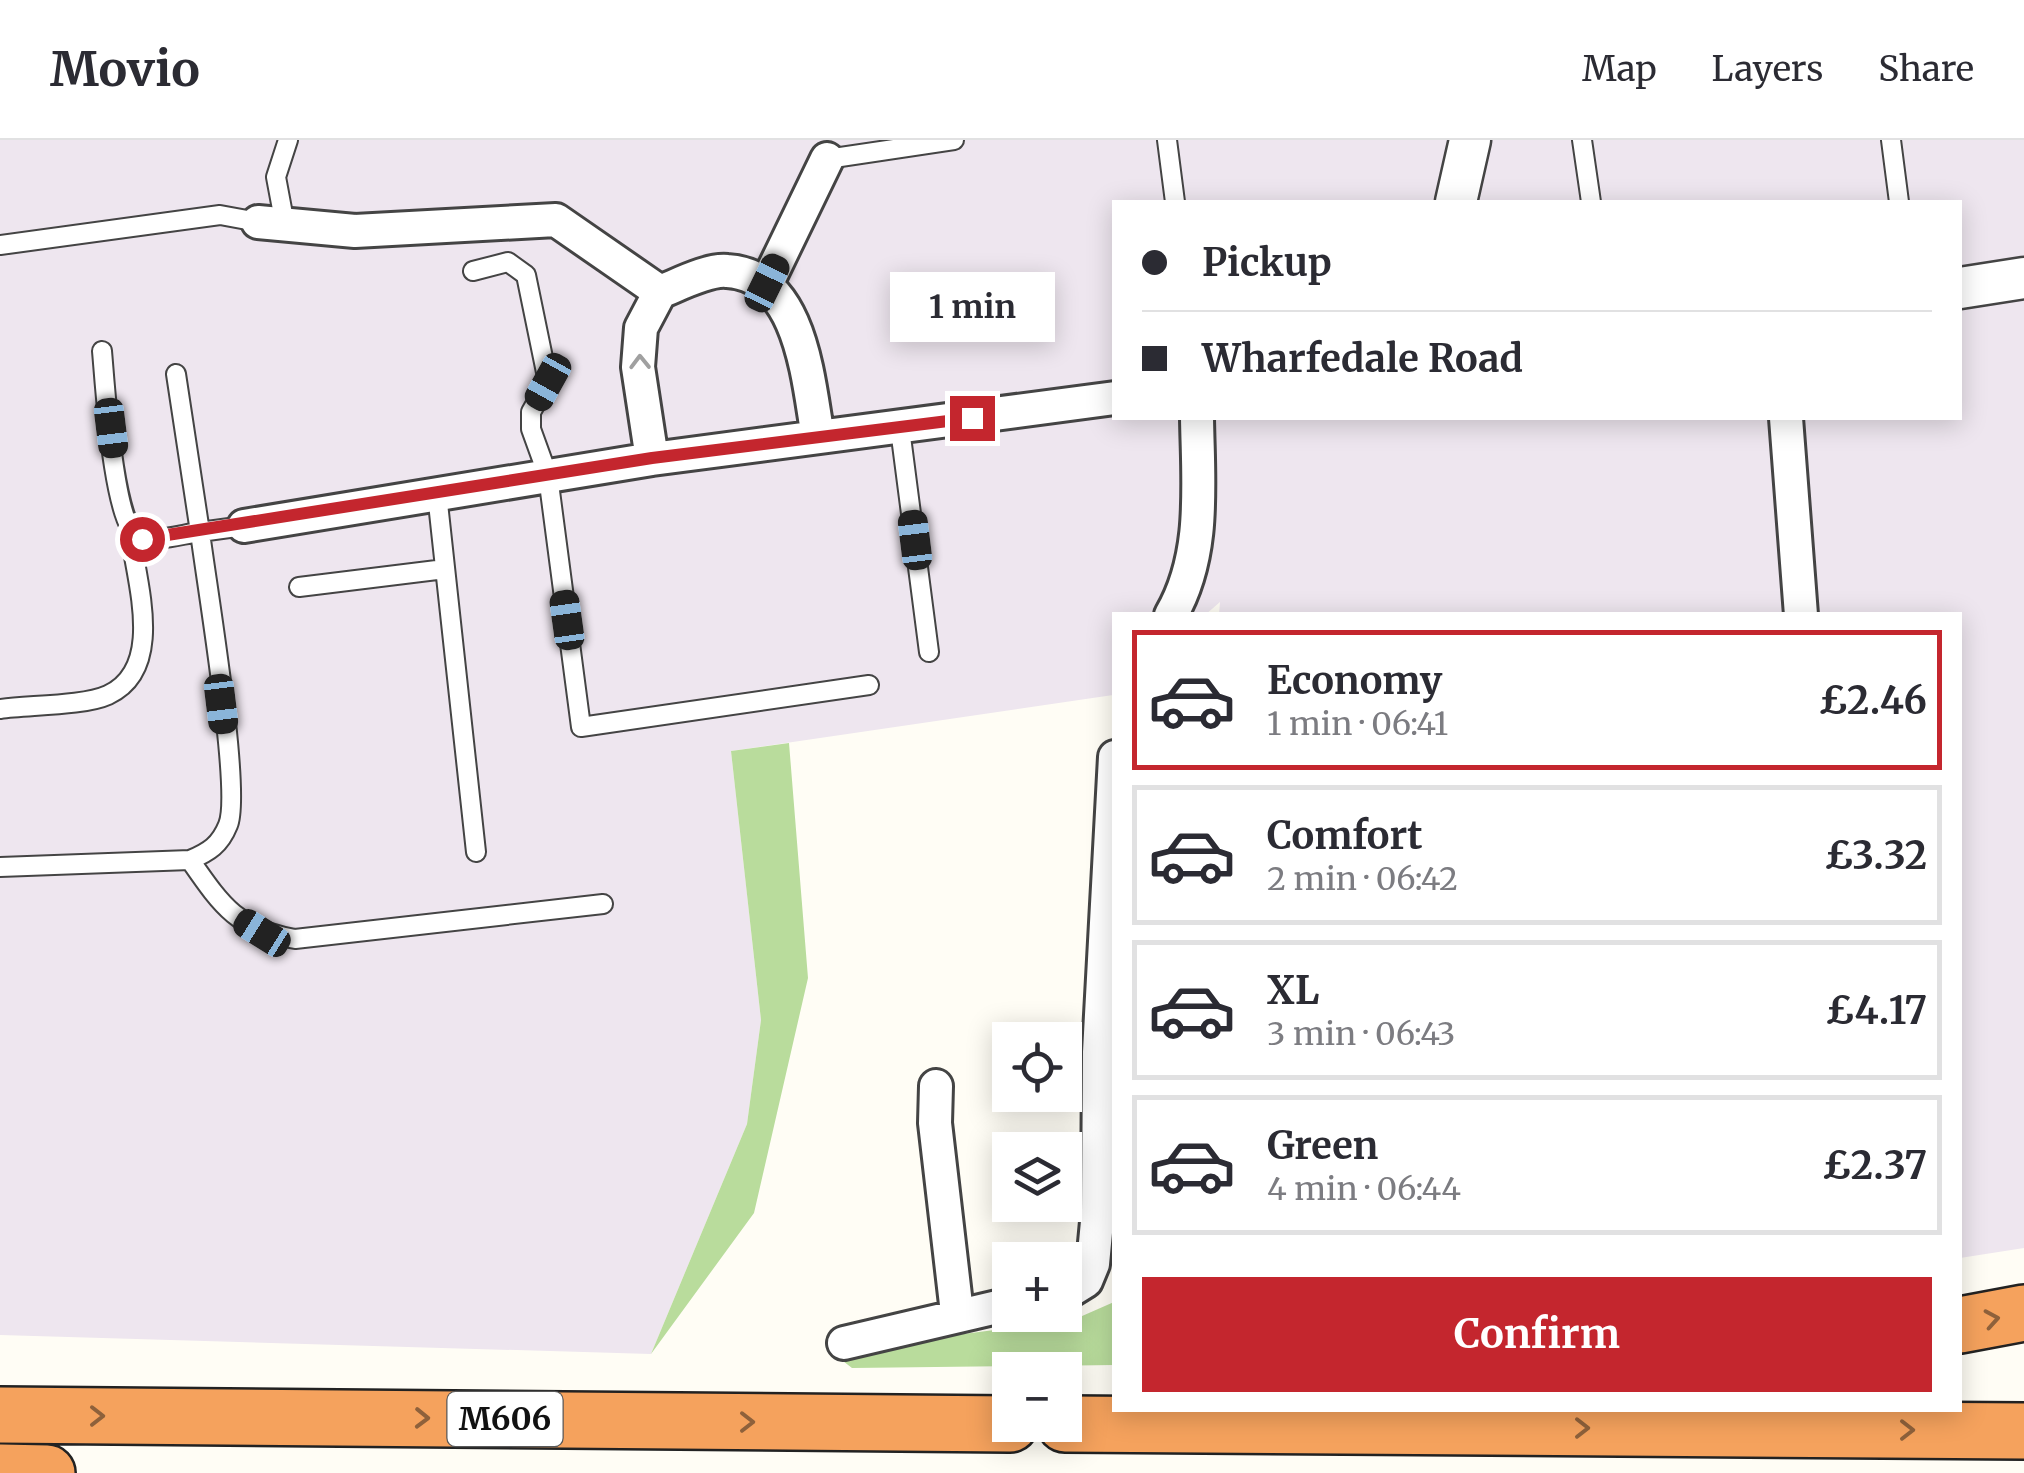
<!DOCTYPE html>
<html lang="en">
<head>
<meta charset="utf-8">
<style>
  body { margin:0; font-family:Merriweather,serif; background:#f7f7f7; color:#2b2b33; height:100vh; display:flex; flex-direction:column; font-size:38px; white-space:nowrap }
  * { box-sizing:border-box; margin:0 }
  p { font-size:32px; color:#7c7c81 }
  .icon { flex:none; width:55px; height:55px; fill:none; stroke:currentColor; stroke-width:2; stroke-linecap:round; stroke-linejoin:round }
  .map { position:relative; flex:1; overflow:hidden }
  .panel { position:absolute; left:1112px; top:472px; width:850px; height:800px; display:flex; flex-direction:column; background:#fff; border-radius:0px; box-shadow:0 5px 25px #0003 }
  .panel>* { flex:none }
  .hud { position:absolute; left:1112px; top:60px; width:850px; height:220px; border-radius:0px; box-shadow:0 5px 25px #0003; display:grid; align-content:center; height:220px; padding:0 30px; background:#fff }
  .buttons { position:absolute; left:992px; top:882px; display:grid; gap:20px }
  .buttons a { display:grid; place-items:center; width:90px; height:90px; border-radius:0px; background:#fff; box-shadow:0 5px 25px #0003; font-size:50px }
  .end { position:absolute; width:45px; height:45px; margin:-22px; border:12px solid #c4262e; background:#fff; box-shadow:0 0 0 5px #fff }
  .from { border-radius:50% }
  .bubble { position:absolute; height:70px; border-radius:0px; background:#fff; box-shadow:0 5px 25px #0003; font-size:32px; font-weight:700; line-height:70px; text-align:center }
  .car { position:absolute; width:30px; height:60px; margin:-30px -15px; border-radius:12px; box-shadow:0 0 8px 2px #0007; background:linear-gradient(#222 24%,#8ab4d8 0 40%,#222 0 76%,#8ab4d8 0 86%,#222 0) }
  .hud b { display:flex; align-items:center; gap:35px; height:95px; font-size:38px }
  .hud b+b { border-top:2px solid #e1e1e2 }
  .hud i { width:25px; height:25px; background:#2b2b33 }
  ul { padding:18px 0 0; list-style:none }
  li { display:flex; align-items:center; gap:30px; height:140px; margin:0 20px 15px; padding:0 10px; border:5px solid #e1e1e2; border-radius:0px }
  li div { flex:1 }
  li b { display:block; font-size:38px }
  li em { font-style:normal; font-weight:700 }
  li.current { border-color:#c4262e }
  li>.icon { width:90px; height:90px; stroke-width:1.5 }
  .action { display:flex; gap:20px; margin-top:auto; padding:20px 30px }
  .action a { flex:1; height:115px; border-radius:0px; background:#c4262e; color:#fff; font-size:40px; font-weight:700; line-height:115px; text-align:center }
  header { display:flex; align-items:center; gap:60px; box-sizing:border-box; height:140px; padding:0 50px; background:#fff; border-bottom:2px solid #e1e1e2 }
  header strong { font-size:48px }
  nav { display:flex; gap:55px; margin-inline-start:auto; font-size:35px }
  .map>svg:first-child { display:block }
  .industrial { fill:#eee6ef; fill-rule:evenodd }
  .forest { fill:#b9dc9c }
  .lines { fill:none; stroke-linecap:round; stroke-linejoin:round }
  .service-casing { stroke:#444; stroke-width:22 }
  .minor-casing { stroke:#444; stroke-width:38 }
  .tertiary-casing { stroke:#444; stroke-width:45 }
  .motorway-casing { stroke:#222; stroke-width:60 }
  .service { stroke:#fff; stroke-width:18 }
  .minor { stroke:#fff; stroke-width:32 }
  .tertiary { stroke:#fff; stroke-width:40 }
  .motorway { stroke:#f5a25d; stroke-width:55 }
  .oneway { stroke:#a0a0a0 }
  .oneway2 { stroke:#8e613b }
  .route { stroke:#c4262e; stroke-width:12 }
  .labels { text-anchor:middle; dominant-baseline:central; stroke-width:10; stroke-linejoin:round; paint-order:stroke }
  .shield { fill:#fff; stroke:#585858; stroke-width:2.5 }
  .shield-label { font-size:32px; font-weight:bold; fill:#111 }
</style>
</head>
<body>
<header>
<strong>Movio</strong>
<nav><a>Map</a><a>Layers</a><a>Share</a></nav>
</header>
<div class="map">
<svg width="2024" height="1333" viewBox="0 0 2024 1333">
  <rect width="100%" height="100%" fill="#fffdf5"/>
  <path class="industrial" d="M0,0H2024V1108L1960,1118V475H1219L1220,462L1205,475H1115L1113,555L731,611L761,880L747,984L651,1214L0,1195ZM1115,62H1960V278H1115Z"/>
  <path class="forest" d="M789,603L808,838L754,1073L651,1214L747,984L761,880L731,611Z
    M1115,990V1225L852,1228L830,1211L1073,1180L1114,1162Z"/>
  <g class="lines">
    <defs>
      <path id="service" d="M1167,0L1175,62
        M1582,0L1591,62
        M1891,0L1899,62
        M827,19L954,0
        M285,85L276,37L288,0
        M0,105L220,75L258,82
        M473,131L508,122L526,135L548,242L531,272V289L548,336L581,587L869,545
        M102,211C105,243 113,386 139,397C154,403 183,394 200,392L176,234
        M900,289L929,512
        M437,354L476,712
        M299,447L445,429
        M0,569C28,565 84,566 108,555C166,528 136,441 130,392
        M190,720C222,766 237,789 295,799L603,764
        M0,727L190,720C209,712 220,705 228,685C242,652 206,441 200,392L244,386"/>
      <path id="minor" d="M258,82L355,91L556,80L660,152
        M767,143L827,19
        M1786,278L1801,475
        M652,319L638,227L641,188L660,152C678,145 708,129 727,131C802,135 808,241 818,297
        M244,386L652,319L1115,258
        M1171,475C1206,415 1198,344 1197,278
        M936,946L935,983L957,1173
        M1065,1154L1086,1141L1093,1124L1098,1071L1099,912L1115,617
        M844,1203L1010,1164"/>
      <path id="tertiary" d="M1456,62L1470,0
        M1960,148L2024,138"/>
      <path id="motorway" d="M1960,1185L2024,1173
        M0,1275L1010,1284
        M1065,1284L2024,1291
        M0,1332L47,1333"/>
    </defs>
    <use href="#service" class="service-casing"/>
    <use href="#minor" class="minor-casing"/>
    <use href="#tertiary" class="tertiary-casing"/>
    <use href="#motorway" class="motorway-casing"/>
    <use href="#service" class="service"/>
    <use href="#minor" class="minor"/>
    <use href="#tertiary" class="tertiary"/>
    <use href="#motorway" class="motorway"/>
  </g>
  <defs><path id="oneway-chevron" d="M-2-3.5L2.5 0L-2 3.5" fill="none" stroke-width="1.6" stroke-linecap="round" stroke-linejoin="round" transform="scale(2.5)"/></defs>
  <use class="oneway" href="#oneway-chevron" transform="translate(640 222) rotate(-91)"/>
  <g class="oneway2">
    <use href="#oneway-chevron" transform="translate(1992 1179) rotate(-10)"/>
    <use href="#oneway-chevron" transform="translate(97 1276)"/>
    <use href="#oneway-chevron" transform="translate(422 1278) rotate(1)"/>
    <use href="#oneway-chevron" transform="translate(747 1282)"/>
    <use href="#oneway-chevron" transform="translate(1582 1288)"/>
    <use href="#oneway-chevron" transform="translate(1907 1290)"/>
  </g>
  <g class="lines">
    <path class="route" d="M142,399L652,318L972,278"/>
  </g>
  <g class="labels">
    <rect class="shield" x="447.5" y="1252" width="115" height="54" rx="8"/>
    <g class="shield-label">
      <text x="505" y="1279">M606</text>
    </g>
  </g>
</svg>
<div class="buttons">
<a><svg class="icon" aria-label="locate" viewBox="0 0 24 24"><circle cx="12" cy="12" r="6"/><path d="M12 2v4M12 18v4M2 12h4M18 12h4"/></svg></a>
<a><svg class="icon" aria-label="layers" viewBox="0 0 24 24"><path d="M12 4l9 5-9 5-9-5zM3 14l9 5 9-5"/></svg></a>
<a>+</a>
<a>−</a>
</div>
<i class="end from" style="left:142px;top:399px"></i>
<i class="end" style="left:972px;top:278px"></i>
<div class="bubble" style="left:890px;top:132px;width:165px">1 min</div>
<i class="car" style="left:767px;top:143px;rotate:26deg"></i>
<i class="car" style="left:548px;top:242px;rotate:209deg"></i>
<i class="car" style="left:111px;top:288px;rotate:173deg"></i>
<i class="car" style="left:915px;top:400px;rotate:353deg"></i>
<i class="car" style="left:567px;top:480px;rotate:352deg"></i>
<i class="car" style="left:221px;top:564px;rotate:173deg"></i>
<i class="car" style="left:262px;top:793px;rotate:302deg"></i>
<div class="hud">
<b><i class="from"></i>Pickup</b>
<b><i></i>Wharfedale Road</b>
</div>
<section class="panel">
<ul>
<li class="current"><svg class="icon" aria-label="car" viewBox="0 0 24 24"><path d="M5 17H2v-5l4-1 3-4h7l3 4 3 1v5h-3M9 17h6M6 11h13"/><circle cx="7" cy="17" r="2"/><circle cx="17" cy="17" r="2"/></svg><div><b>Economy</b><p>1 min · 06:41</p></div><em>£2.46</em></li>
<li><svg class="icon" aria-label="car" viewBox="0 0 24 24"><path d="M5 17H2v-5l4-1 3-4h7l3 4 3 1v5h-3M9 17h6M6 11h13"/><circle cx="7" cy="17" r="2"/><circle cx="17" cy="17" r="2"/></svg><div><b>Comfort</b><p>2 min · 06:42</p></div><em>£3.32</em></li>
<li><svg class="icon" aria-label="car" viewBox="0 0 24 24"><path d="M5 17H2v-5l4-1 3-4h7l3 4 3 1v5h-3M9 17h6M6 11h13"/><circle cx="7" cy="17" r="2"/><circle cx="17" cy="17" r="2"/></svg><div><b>XL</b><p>3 min · 06:43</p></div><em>£4.17</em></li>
<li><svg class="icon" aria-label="car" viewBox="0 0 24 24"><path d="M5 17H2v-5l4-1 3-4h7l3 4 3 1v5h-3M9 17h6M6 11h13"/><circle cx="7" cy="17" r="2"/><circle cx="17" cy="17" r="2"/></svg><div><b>Green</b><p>4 min · 06:44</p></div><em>£2.37</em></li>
</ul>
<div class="action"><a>Confirm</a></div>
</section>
</div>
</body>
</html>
